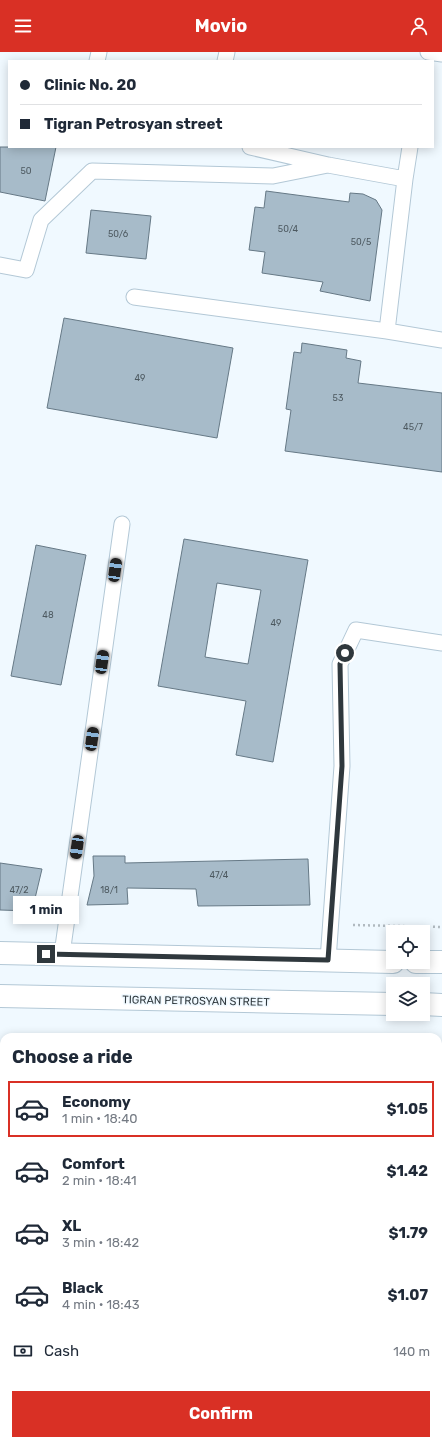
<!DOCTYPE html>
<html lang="en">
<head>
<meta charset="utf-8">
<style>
  body { margin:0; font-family:Rubik,sans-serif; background:#f2f2f3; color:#1f2937; height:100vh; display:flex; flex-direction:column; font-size:15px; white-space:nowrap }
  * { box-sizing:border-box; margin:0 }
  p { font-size:13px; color:#747a83 }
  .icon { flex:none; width:22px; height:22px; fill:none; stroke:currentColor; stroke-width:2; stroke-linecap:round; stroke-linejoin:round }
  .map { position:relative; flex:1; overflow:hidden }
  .drawer { position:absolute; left:0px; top:981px; width:442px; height:412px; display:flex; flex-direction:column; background:#fff; border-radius:12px 12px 0 0; box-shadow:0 2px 10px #0003 }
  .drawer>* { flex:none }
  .banner { position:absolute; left:8px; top:8px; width:426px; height:88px; border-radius:0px; box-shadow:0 2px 10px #0003; display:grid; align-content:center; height:88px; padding:0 12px; background:#fff }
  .controls { position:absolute; left:386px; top:873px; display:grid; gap:8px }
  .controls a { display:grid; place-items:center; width:44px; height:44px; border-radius:0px; background:#fff; box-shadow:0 2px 10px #0003; font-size:20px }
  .end { position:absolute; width:18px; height:18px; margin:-9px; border:5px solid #2f383d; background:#fff; box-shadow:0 0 0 2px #fff }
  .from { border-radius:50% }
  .bubble { position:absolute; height:28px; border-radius:0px; background:#fff; box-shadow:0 2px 10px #0003; font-size:13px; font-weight:700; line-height:28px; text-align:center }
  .car { position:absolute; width:12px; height:24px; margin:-12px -6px; border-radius:5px; box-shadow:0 0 3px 1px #0007; background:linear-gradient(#222 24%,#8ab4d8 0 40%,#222 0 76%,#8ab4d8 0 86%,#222 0) }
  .banner b { display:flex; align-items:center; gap:14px; height:38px; font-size:15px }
  .banner b+b { border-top:1px solid #e0e1e3 }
  .banner i { width:10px; height:10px; background:#1f2937 }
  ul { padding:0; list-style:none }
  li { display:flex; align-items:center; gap:12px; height:56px; margin:0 8px 6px; padding:0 4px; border:2px solid transparent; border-radius:0px }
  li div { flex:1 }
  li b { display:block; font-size:15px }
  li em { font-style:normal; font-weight:700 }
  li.active { border-color:#d93025 }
  li>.icon { width:36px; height:36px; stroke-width:1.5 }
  h2 { padding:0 12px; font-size:18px; line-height:48px }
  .pay { display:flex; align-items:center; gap:10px; height:44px; padding:0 12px; font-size:15px }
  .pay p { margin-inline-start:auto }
  .primary-button { display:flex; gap:8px; margin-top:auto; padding:8px 12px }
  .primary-button a { flex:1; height:46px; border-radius:0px; background:#d93025; color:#fff; font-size:16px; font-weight:700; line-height:46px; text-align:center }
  header { display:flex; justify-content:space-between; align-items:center; height:52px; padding:0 12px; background:#d93025; color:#fff; font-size:18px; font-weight:700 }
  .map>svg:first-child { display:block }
  .building { fill:#a7bbc9; stroke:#667986; fill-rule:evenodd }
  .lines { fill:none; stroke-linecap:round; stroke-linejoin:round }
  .service-casing { stroke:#b3c8d6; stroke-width:17 }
  .tertiary-casing { stroke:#b3c8d6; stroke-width:24 }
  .secondary-casing { stroke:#b3c8d6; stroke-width:24 }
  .path { stroke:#b1bac0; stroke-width:2.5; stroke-dasharray:2 3; stroke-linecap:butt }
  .service { stroke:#fff; stroke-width:15 }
  .tertiary { stroke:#fff; stroke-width:22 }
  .secondary { stroke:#fff; stroke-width:22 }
  .route { stroke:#2f383d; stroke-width:5 }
  .labels { text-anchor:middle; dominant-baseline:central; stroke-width:3; stroke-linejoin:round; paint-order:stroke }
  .number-label { font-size:9px; fill:#4d5960 }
  .street-label { font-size:11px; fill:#2f383d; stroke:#f0f9ff }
</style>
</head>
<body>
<header><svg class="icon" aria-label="menu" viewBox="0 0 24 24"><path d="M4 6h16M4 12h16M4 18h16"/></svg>Movio<svg class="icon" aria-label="person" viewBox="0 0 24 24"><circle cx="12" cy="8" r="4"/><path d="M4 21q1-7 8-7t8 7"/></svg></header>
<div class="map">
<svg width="442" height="1393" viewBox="0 0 442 1393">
  <rect width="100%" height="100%" fill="#f0f9ff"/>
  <path class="building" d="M0,95H56L45,149L0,140Z
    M266,139L349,150L350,141L363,142L376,148L382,158L370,249L320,239L323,230L262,221L265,200L249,198L255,155L264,156Z
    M91,158L151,164L146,207L86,201Z
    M64,266L233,296L217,386L47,356Z
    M302,291L347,298L346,306L361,309L358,331L442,341V420L285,399L291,358L286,357L294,300L301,301Z
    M184,487L308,508L273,710L236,703L246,649L158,634ZM217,531L261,538L248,612L205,605Z
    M36,493L86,503L61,633L11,624Z
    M93,804H125V811L308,807L310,853L198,854L196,837L127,836L128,852L87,853L94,824Z
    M0,811L42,817L32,859L0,858Z"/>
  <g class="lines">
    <defs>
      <path id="service" d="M428,0L442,2
        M97,9L99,0
        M225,9L227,0
        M250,95L328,113L405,127L387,279L442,288
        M405,127L410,95
        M0,213L26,218L41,168L92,119L273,124L328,113
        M134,245L387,279
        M62,902L122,472
        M328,908L342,714L340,612L356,578L442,591"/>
      <path id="tertiary" d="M438,1330L442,1331
        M76,1393L93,1389"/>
      <path id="secondary" d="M0,901L393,910
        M416,910H442
        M0,944L393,952
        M423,952L442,953"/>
    </defs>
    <use href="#service" class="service-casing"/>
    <use href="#tertiary" class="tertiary-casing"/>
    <use href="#secondary" class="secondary-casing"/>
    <path class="path" d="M353,873L442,875"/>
    <use href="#service" class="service"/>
    <use href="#tertiary" class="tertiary"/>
    <use href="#secondary" class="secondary"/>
  </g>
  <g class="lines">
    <path class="route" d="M46,902L328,908L342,714L340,612L345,601"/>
  </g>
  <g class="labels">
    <g class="number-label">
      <text x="26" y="119">50</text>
      <text x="288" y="177">50/4</text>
      <text x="118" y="182">50/6</text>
      <text x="361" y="190">50/5</text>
      <text x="140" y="326">49</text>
      <text x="338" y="346">53</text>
      <text x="413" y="375">45/7</text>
      <text x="48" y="563">48</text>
      <text x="276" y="571">49</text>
      <text x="219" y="823">47/4</text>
      <text x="19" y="838">47/2</text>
      <text x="109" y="838">18/1</text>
    </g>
    <g class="street-label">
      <text transform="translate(196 949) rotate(1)">TIGRAN PETROSYAN STREET</text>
    </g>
  </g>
</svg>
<div class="controls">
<a><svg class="icon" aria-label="locate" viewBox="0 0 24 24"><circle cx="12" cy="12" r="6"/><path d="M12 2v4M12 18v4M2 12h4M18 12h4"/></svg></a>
<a><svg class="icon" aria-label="layers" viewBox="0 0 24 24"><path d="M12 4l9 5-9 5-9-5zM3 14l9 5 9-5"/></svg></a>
</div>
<i class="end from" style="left:345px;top:601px"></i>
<i class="end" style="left:46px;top:902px"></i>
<div class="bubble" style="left:13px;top:844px;width:66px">1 min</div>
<i class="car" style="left:115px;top:518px;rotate:8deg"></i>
<i class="car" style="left:102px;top:610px;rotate:8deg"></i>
<i class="car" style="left:92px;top:687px;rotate:8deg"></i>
<i class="car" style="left:77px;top:795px;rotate:188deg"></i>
<div class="banner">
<b><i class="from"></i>Clinic No. 20</b>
<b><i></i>Tigran Petrosyan street</b>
</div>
<section class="drawer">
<h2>Choose a ride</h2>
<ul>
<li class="active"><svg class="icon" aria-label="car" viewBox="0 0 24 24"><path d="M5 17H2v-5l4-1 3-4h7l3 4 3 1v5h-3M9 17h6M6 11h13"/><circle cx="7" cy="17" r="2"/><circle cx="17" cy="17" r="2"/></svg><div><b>Economy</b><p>1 min · 18:40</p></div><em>$1.05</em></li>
<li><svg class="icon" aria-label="car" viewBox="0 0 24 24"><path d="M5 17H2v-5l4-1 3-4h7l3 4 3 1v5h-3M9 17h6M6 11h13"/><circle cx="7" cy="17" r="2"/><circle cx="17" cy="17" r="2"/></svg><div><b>Comfort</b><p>2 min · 18:41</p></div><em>$1.42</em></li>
<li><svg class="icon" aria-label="car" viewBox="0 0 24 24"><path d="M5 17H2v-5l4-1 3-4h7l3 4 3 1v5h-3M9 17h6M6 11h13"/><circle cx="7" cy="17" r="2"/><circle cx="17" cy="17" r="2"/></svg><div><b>XL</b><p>3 min · 18:42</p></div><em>$1.79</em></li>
<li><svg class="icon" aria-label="car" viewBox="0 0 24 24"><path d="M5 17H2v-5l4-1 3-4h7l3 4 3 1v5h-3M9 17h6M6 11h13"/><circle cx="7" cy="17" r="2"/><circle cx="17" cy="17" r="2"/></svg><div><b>Black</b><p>4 min · 18:43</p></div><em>$1.07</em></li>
</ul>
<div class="pay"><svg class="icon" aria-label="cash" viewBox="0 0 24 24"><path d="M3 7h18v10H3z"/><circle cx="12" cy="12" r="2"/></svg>Cash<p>140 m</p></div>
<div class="primary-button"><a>Confirm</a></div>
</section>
</div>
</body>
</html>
